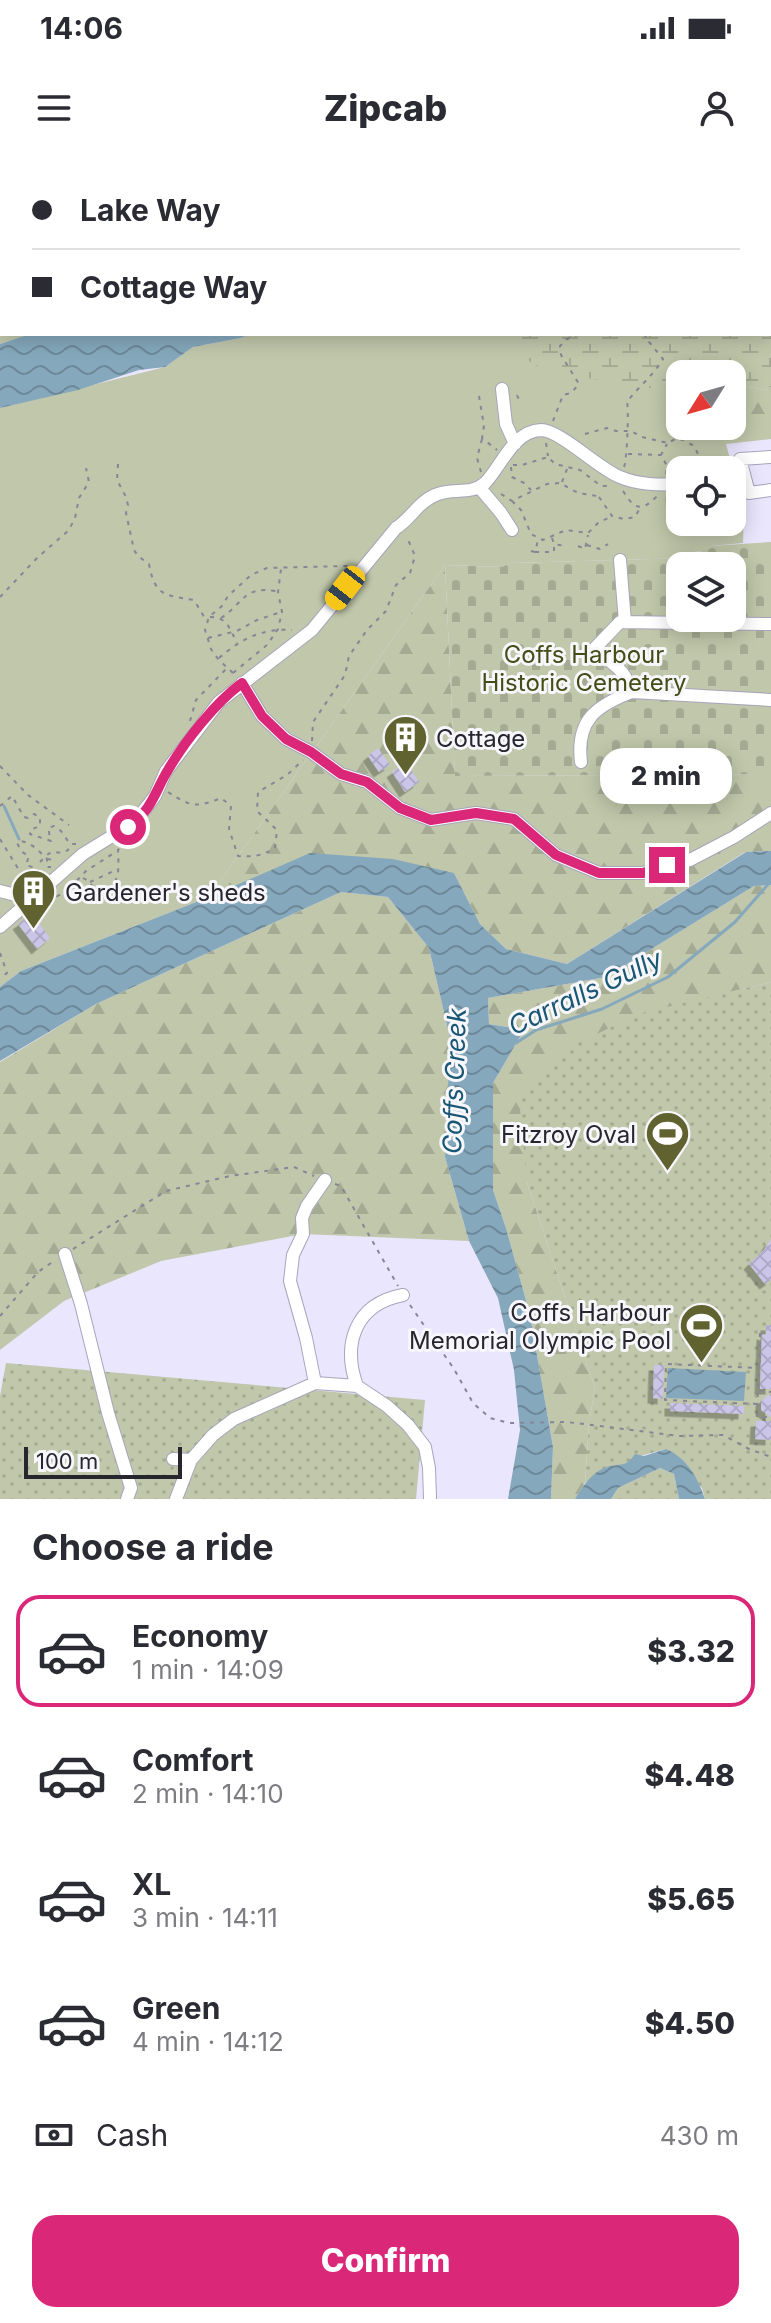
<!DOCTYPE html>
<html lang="en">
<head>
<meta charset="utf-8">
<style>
  body { margin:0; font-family:Inter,sans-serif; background:#f2f2f3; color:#2b2b33; height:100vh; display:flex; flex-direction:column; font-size:30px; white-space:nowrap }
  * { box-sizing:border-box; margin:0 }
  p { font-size:26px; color:#7c7c81 }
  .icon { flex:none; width:44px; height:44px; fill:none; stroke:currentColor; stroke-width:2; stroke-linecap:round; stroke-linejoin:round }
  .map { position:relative; height:1339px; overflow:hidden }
  .side { display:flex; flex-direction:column; background:#fff; flex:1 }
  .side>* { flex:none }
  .banner { position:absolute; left:0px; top:0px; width:772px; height:176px; box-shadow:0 4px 20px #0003; display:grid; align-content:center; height:176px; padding:0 32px; background:#fff }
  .needle { width:52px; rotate:233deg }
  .controls { position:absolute; left:666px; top:200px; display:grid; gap:16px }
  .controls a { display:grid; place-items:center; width:80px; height:80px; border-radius:16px; background:#fff; box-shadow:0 4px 20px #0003; font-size:40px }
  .scale { position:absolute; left:24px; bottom:20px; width:158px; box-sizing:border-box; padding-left:8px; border:4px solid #27252e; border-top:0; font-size:22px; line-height:28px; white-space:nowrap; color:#27252e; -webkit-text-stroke:6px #f7f6fb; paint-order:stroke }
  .end { position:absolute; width:36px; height:36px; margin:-18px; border:10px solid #db2777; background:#fff; box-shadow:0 0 0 4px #fff }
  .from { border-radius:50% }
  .bubble { position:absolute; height:56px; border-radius:24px; background:#fff; box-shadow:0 4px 20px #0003; font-size:26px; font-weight:800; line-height:56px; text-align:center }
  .car { position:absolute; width:24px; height:48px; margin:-24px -12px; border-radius:10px; box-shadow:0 0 6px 2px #0007; background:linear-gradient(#f5c518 24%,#345 0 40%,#f5c518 0 76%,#345 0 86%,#f5c518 0) }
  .banner b { display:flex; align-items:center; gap:28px; height:76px; font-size:30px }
  .banner b+b { border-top:2px solid #e1e1e2 }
  .banner i { width:20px; height:20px; background:#2b2b33 }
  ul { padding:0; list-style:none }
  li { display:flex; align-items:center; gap:24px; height:112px; margin:0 16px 12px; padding:0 16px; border:4px solid transparent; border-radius:24px }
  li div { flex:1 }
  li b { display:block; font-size:30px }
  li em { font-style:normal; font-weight:800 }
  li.selected { border-color:#db2777 }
  li>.icon { width:72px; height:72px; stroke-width:1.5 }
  h2 { padding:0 32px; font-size:36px; line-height:96px }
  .pay { display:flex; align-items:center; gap:20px; height:88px; padding:0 32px; font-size:30px }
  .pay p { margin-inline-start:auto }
  .button { display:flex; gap:16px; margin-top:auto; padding:16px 32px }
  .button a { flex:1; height:92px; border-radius:24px; background:#db2777; color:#fff; font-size:32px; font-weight:800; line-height:92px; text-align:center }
  .status { display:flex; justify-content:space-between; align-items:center; height:56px; padding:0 40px; background:#fff; direction:ltr }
  .status svg { height:22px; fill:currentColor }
  header { display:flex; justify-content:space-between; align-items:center; height:104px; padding:0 32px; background:#fff; font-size:36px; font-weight:800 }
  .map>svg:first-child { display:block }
  .green { fill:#c0c7aa; fill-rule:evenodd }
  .forest { fill:url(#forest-firs) }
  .wetland { fill:url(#wetland-marsh) }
  .cemetery { fill:url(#cemetery-stones); fill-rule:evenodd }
  .park { fill:url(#park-dots) }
  .water { fill:url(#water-waves) }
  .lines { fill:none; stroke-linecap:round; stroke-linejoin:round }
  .stream { stroke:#85a8bc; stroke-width:3 }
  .building { fill:url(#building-cross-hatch); filter:url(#shadow) }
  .minor-casing { stroke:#a7a4bb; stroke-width:14 }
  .path { stroke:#888596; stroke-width:2; stroke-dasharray:4 6; stroke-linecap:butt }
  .minor { stroke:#fff; stroke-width:12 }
  .route { stroke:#db2777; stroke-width:10 }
  .labels { text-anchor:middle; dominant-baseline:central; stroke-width:6; stroke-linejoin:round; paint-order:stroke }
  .park-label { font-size:24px; fill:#444d16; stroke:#f7f6fb }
  .poi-label { font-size:24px; fill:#27252e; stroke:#f7f6fb; text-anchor:start }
  .water-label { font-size:26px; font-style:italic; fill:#195774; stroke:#f7f6fb }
</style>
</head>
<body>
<div class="status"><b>14:06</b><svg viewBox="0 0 49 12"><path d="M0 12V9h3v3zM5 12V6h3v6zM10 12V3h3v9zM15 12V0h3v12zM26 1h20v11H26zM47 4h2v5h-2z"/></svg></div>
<header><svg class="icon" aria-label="menu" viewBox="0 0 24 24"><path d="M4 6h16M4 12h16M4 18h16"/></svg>Zipcab<svg class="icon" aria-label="person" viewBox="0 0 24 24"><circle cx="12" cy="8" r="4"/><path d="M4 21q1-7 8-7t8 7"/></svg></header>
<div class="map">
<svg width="771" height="1339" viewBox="0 0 771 1339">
  <defs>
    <pattern id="forest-firs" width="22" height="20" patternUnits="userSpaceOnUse" patternTransform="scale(2)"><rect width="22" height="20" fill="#c0c7aa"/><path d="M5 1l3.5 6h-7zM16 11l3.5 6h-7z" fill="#a5ab93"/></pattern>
    <pattern id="wetland-marsh" width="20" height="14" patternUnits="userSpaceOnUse" patternTransform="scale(2)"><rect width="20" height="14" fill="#c0c7aa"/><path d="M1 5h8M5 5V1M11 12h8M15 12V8" fill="none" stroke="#a5ab93"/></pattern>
    <pattern id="cemetery-stones" width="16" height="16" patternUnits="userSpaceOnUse" patternTransform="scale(2)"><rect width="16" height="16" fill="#c0c7aa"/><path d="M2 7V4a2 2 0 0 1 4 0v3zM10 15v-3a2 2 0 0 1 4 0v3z" fill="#a5ab93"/></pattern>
    <pattern id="park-dots" width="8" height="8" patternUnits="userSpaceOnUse" patternTransform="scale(2)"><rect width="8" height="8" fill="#c0c7aa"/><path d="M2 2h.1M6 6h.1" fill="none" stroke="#a5ab93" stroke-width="1.8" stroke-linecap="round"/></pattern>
    <pattern id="water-waves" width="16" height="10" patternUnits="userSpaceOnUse" patternTransform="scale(2)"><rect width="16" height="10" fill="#85a8bc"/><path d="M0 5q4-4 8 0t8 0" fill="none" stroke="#6d8999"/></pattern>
    <pattern id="building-cross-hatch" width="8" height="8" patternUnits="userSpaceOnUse" patternTransform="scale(2)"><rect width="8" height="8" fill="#cbc5e8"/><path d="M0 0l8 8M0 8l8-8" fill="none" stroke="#aea9c7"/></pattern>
    <filter id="shadow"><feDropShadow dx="-5.5" dy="5.5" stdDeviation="0" flood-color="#0004"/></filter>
  </defs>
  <rect width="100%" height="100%" fill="#eae6fe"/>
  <path class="green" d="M250,174H719L680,214V266H725L726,284L744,352L743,383L711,386L705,391L693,392L688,398L510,403L502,407L445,405L209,737L21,811L0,827V248L165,207L193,187L241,178ZM680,310H732V362H680Z"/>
  <path class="forest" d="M0,0H750L747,2H2V174H31L0,184Z
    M732,224L765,230L771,227V279L726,284L725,266H732Z
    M445,405L455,616L771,614V691L745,692L567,804L506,789L480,764L454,713L209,737Z
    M771,725V822L638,855L527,1022L595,1228L589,1263L585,1323L575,1339H551L553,1287L530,1155L506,1068L493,1030V923L524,870L489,864L488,838L606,817L754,726Z
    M341,732L388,737L429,788L450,878L445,997L469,1081L303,1074L161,1101L64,1141L0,1190V902L96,844Z"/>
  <path class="wetland" d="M771,126V227L765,230L732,224V214H680V225L648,228L557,213L532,204L506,174H770Z"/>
  <path class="cemetery" d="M771,382V614L455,616L445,405L502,407L510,403L687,398C695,391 703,393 711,386ZM680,406H732V458H680Z"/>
  <path class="park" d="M771,822V1339H705L702,1328L666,1289L640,1296L618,1307H607L585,1323L589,1263L595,1228L527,1022L519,938L560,892L638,854Z
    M6,1203L425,1240L416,1339H0V1236Z
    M660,1308L674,1314L679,1339H611L618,1328Z"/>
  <path class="water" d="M30,174H250L241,178L193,187L165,207L139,210L78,230L0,248V184Z
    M771,691V725L754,726L606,817L488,838L489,864L524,870L493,923V1030L506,1068L530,1155L553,1287L551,1339H508L520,1270L514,1210L498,1138L469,1081L445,997L450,878L429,788L388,737L341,732L96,844L0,901V827L21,811L209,737L310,693L393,699L454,713L480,764L506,789L567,804L746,692Z
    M668,1208L746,1212L744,1241L666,1238Z
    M666,1289C687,1298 698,1318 705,1339H679L674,1314L660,1308L618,1328L611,1339H575C582,1327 593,1311 607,1307C621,1303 625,1308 635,1294L644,1296Z"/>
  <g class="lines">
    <path class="stream" d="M4,646L19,679
      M516,883L536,870L602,849L668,817L735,762L771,721"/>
  </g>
  <path class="building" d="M680,330V352L673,353L671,332Z
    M378,588L390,605L379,612L368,596Z
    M406,602L419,622L405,632L392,612Z
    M32,754L50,778L37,789L18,764Z
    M771,1079V1120L765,1124L749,1104L764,1090Z
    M766,1165H771V1229H760L762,1174L766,1175Z
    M654,1205H664L663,1239L653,1238Z
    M769,1234L771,1236V1257L761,1250V1241Z
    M670,1243L744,1246V1254L670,1251Z
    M756,1261H771V1280L755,1279Z"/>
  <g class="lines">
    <defs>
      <path id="minor" d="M502,229L506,264L515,284
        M771,297L740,299L749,333L771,330
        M479,327L501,353L512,370
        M620,400L625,462
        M771,464L620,462L595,488C613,507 623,505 632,532L771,540
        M242,523L262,556L286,579L311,592L341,614L367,622L400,648L431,660L476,653L514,659L556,695L599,713H643L690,700L734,677L771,653
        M581,602C576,561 595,546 632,532
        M0,731L31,739
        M0,767L83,694L135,662L155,636L166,611L219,542L312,470L396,368C411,359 419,340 438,334C452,328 472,335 485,323C501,307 513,271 541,270C560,270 599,309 620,317C639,325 659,325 680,324
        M65,1094L81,1144L108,1253L131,1328L127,1339
        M315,1223L306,1178L290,1121L293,1095L303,1074L302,1058L307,1046L325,1020
        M357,1226C342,1184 355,1144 403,1135
        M173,1299L191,1300
        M176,1339L191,1300L213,1275L234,1259L315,1223L357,1226L387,1246L408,1265L425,1287L429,1308L430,1339"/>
    </defs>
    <use href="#minor" class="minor-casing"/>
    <path class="path" d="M655,2L662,0
      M0,137L2,136
      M517,235L519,240
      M479,236L484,266L482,278L497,290
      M553,261L563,235L571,233L579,224L561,195L560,186L567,179L580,174
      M585,274L607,268L616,271H631L642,277L668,283L675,279L684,280L694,286L699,296L691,310
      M546,283L548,296
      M628,294L661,295
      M118,304L117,320L126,337L128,345L126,353L134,390L138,396L149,404C155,436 164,435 194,440L206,460
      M513,305H522L548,297L555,304L580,310L601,326H612
      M511,307L512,317L524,323L531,330
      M624,307C627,300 629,250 627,242C638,227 653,216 663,199L645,177L647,174
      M481,312L477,298L482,279
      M666,314L667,306L661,295L667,284
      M562,322L567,309
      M623,331C634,349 641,353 657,336
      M501,334L512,341L547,324L560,323L578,333L597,336
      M599,337L612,356L624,359L635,357L640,348
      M512,341L521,350L531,374L543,380L566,370L588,373L598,363L612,356
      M552,378L554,384L565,386
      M587,385L600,389L608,384
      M578,386L585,389L588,375
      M531,391L535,392L538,380
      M535,392H554V384
      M0,437L37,398L69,370L75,358L79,338L89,322L86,308
      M210,457C228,457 230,470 237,483
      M221,458C244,443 243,426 276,431
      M208,478L237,471L257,460L281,452
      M219,498C241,479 262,468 292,470
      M233,513L218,499L211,489L205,470L209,457L222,446L228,436L251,415L267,408L348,406
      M233,513L267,485L278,469L282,452L278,432L281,409
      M190,561L196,540L226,509
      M312,581L313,562L345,515L349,496L367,470L386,451L396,425L410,413L415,396L407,377
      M0,606L28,635L69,665
      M168,632C191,647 196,648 221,638L231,646L229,669L238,696C253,697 262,696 275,688L277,670L257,651L258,632L287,615L303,600
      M0,646L12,636L24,657L28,658L34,654L40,657V666L30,670V674L51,681L48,668L54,666L61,671L70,684H76
      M0,679L22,715
      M47,699L54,700V703
      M40,702C50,692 49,691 63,693L68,690L70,685
      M83,718L90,722L99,737
      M17,722L22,715L26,719C32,720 38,719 39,712L38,709L26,705L29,696L22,692L17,683L20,681C31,682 39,691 47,699V707H51
      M90,722L118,709
      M70,728L86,711L117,691
      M48,742L69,729L86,738H100C120,720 119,716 118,690L130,679
      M0,793L7,813L0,818
      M335,1024L341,1026L398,1126
      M73,1089L166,1031L230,1016L294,1007L314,1016
      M410,1145L454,1209L473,1243L490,1258L509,1263L567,1262L680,1276L723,1275L749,1289L771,1297
      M0,1156L38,1112L54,1101
      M760,1173L757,1257H771
      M759,1231L771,1232
      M757,1244L665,1240L666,1204L759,1208"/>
    <use href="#minor" class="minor"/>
  </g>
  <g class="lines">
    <path class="route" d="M128,667C153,649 154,633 168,610C185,581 215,543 242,523L262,556L286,579L311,592L341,614L367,622L400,648L431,660L476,653L514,659L556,695L599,713H643L667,705"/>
  </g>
  <defs>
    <symbol id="building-pin" viewBox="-11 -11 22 30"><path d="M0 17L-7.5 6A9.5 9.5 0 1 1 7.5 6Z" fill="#60622f" stroke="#f7f6fb"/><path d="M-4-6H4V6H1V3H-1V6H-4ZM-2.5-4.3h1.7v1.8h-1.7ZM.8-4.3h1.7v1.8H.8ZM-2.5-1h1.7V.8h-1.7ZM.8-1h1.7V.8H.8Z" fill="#fff"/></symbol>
    <symbol id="stadium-pin" viewBox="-11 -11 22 30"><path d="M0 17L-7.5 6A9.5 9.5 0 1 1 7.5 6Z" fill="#60622f" stroke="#f7f6fb"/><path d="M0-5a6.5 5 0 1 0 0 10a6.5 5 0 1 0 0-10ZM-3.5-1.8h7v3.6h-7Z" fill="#fff"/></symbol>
  </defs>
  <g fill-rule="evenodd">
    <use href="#building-pin" x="380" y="552" width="51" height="69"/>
    <use href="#building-pin" x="8" y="706" width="51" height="69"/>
    <use href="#stadium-pin" x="642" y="948" width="51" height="69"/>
    <use href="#stadium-pin" x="676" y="1140" width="51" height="69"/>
  </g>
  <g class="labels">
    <g class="park-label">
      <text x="584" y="494">Coffs Harbour<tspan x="584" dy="28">Historic Cemetery</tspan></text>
    </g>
    <g class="poi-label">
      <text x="436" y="578">Cottage</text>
      <text x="65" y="732">Gardener's sheds</text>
      <text x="636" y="974" text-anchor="end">Fitzroy Oval</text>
      <text x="671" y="1152" text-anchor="end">Coffs Harbour<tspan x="671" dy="28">Memorial Olympic Pool</tspan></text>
    </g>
    <g class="water-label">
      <text transform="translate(585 832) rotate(-25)">Carralls Gully</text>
      <text transform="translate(454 921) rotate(-88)">Coffs Creek</text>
    </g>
  </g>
</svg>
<div class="controls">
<a><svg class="needle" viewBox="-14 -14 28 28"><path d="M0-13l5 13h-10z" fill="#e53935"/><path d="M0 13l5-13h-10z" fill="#7c7c81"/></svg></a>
<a><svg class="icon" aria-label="locate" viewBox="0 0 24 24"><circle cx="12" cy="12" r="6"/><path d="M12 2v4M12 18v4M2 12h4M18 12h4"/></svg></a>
<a><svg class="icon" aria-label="layers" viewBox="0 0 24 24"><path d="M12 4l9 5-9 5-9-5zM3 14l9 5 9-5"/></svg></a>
</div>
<div class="scale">100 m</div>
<i class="end from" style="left:128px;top:667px"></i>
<i class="end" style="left:667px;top:705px"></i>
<div class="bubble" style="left:600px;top:588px;width:132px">2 min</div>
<i class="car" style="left:345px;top:428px;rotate:218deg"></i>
<div class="banner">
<b><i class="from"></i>Lake Way</b>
<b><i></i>Cottage Way</b>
</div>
</div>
<section class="side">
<h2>Choose a ride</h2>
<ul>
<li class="selected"><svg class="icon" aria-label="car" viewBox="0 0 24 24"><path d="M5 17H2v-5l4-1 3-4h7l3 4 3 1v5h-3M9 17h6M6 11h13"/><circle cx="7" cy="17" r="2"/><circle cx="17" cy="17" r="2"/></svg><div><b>Economy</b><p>1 min · 14:09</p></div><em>$3.32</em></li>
<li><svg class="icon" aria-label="car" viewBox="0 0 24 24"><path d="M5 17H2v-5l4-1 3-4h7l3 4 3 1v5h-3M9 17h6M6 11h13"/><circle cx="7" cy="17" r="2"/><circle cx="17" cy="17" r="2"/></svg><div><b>Comfort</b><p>2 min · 14:10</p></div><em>$4.48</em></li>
<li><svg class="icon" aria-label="car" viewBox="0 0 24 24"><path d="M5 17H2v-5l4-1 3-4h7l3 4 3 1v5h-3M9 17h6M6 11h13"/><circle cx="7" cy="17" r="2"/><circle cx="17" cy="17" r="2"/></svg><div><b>XL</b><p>3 min · 14:11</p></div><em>$5.65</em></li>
<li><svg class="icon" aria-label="car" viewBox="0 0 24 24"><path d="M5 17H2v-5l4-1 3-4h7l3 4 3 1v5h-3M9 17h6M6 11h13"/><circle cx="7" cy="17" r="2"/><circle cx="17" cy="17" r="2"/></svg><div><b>Green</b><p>4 min · 14:12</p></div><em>$4.50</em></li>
</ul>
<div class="pay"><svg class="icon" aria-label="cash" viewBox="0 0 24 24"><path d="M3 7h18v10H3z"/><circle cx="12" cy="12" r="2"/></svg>Cash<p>430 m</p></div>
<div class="button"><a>Confirm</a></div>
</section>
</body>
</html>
